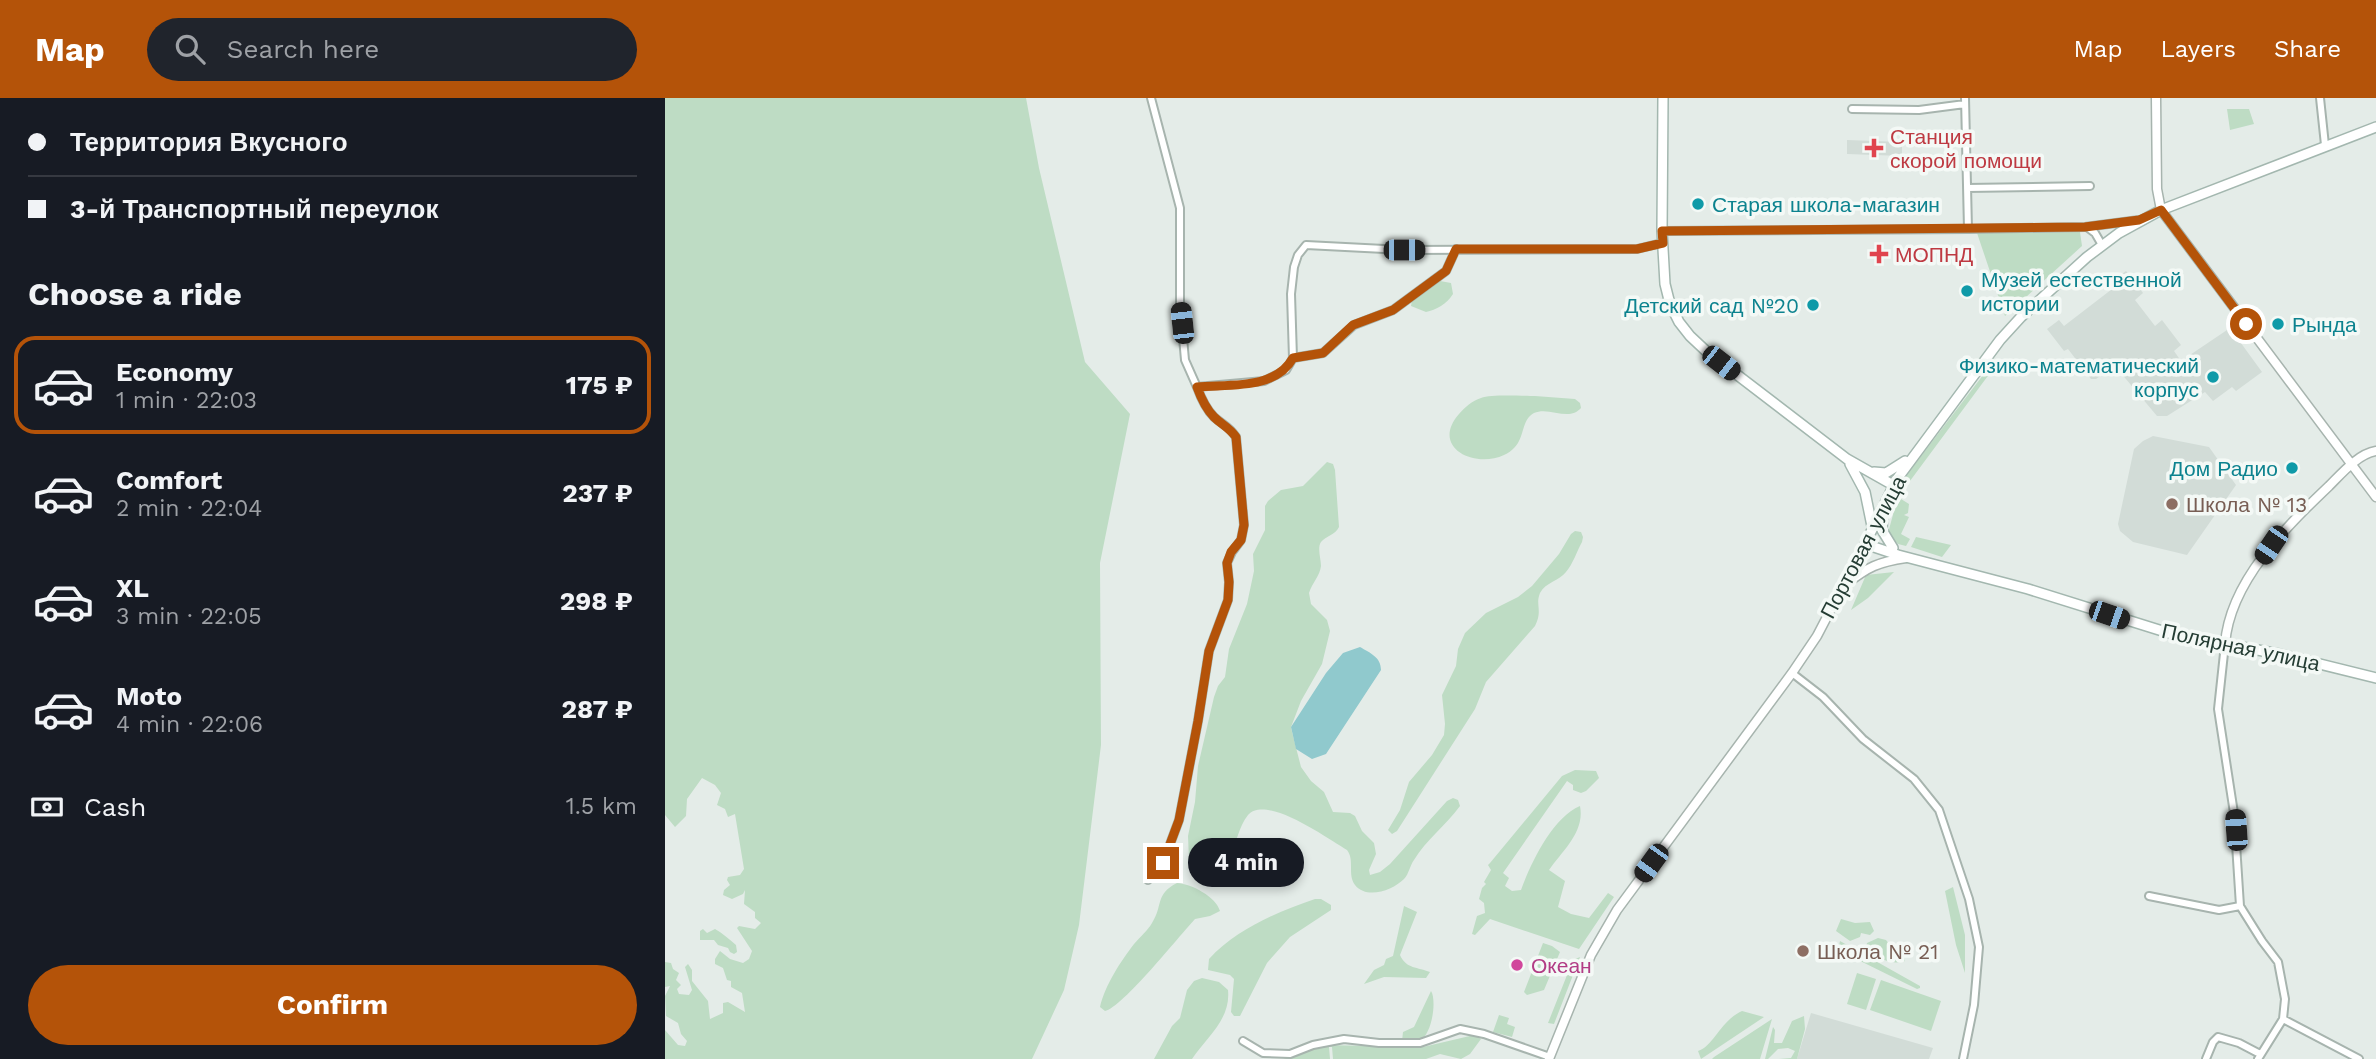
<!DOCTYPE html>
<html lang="en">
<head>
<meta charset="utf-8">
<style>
  body { margin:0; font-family:"Work Sans",sans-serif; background:#20242c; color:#f1f3f6; height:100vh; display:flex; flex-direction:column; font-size:26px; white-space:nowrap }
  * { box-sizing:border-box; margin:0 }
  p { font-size:23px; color:#9ea1a6 }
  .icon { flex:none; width:38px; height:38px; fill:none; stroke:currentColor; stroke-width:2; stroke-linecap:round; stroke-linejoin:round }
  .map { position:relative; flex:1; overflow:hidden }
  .drawer { display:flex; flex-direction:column; background:#171b24; width:665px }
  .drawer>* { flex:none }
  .top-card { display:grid; align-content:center; height:154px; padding:0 28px; background:#171b24 }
  .end { position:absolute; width:32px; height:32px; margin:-16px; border:9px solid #b45309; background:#fff; box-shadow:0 0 0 4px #fff }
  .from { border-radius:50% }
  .bubble { position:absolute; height:49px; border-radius:24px; background:#171b24; box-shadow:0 4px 10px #0003; font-size:23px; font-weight:700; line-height:49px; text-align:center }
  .car { position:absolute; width:21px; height:42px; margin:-21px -10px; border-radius:9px; box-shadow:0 0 5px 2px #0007; background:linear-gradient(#222 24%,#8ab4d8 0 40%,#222 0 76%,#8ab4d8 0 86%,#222 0) }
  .top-card b { display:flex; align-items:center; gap:24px; height:66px; font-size:26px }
  .top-card b+b { border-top:2px solid #363941 }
  .top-card i { width:18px; height:18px; background:#f1f3f6 }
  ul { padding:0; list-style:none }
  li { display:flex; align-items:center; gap:21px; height:98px; margin:0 14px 10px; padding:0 14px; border:4px solid transparent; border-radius:21px }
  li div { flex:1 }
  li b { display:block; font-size:26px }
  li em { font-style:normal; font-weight:700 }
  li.on { border-color:#b45309 }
  li>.icon { width:63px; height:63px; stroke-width:1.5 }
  h2 { padding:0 28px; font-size:32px; line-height:84px }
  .pay { display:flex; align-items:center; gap:18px; height:77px; padding:0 28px; font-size:26px }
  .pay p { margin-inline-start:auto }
  .action { display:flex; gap:14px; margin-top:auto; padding:14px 28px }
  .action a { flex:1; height:80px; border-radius:42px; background:#b45309; color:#fff; font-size:28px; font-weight:700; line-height:80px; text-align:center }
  header { display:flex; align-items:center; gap:42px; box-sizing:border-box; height:98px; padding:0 35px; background:#b45309; color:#fff }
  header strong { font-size:33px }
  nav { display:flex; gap:38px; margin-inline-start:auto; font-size:24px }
  .search { width:490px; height:63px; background:#20242c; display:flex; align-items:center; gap:18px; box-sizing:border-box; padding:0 24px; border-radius:38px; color:#9ea1a6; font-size:26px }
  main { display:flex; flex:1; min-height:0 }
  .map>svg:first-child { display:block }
  .built { fill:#d2dcd7 }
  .green { fill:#bedcc4 }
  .water { fill:#90c9cd }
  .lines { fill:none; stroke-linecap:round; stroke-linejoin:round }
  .minor-casing { stroke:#a7b4ae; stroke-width:10 }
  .tertiary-casing { stroke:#a7b4ae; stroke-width:11 }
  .secondary-casing { stroke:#a3b7af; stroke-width:12 }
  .minor { stroke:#fff; stroke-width:6 }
  .tertiary { stroke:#fff; stroke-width:8 }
  .secondary { stroke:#fff; stroke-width:9 }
  .route { stroke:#b45309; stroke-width:9 }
  .health-dot { fill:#e0444e; stroke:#f4f9f6; stroke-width:2.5 }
  .culture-dot { fill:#0f9aa8; stroke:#f4f9f6; stroke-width:2.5 }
  .education-dot { fill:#8d6e63; stroke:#f4f9f6; stroke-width:2.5 }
  .hotel-dot { fill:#d1479c; stroke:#f4f9f6; stroke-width:2.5 }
  .labels { text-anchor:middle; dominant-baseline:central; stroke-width:7; stroke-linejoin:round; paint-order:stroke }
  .health-label { font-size:21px; fill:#be3a42; stroke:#f4f9f6; text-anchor:start }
  .culture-label { font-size:21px; fill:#0d838f; stroke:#f4f9f6; text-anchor:start }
  .education-label { font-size:21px; fill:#785e54; stroke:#f4f9f6; text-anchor:start }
  .street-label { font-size:21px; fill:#253d34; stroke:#f4f9f6 }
  .hotel-label { font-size:21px; fill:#b23c85; stroke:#f4f9f6; text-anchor:start }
</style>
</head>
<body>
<header>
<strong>Map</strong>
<div class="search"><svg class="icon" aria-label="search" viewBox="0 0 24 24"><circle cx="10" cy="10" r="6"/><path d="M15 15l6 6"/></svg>Search here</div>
<nav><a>Map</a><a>Layers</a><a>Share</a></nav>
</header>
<main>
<section class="drawer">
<div class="top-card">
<b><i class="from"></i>Территория Вкусного</b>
<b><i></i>3-й Транспортный переулок</b>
</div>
<h2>Choose a ride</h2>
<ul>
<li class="on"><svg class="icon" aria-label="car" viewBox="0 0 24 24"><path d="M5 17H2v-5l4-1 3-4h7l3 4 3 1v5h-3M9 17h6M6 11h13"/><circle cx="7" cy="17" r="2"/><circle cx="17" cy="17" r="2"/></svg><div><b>Economy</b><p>1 min · 22:03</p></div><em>175 ₽</em></li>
<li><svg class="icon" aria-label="car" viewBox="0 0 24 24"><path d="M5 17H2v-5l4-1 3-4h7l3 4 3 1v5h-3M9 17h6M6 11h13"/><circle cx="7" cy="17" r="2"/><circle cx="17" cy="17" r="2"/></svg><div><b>Comfort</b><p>2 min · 22:04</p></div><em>237 ₽</em></li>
<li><svg class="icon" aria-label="car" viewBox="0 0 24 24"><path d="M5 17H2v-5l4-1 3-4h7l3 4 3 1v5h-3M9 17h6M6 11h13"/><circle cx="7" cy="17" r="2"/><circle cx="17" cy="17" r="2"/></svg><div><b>XL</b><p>3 min · 22:05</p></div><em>298 ₽</em></li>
<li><svg class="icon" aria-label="car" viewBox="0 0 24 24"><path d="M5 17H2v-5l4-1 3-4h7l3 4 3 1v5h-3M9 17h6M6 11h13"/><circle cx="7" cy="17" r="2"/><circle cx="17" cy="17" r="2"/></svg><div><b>Moto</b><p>4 min · 22:06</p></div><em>287 ₽</em></li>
</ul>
<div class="pay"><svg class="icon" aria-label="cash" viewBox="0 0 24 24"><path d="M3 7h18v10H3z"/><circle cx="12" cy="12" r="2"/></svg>Cash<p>1.5 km</p></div>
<div class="action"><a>Confirm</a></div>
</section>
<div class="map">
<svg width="1711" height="961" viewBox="0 0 1711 961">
  <rect width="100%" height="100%" fill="#e4ece8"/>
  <path class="built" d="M1182,42L1237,44V58L1182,56Z
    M1461,173L1478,195L1470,202L1490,228L1497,222L1516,247L1509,253L1516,263L1565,230L1597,274L1571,293L1567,289L1548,303L1540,294L1502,318H1492L1450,268L1431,281H1426L1403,251L1399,253L1382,231L1394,222L1399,228L1451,188L1448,183Z
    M1488,338L1544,349L1571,387L1522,457L1468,444L1455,433L1453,426L1469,351L1478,343Z
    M1146,915L1268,950L1264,961H1132Z"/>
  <path class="green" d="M0,0H361L374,70L420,264L465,316L435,465L436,647L414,827L399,892L367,961H0V932L13,947L20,948L22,943L16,936L13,925L1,918L0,898L5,888L0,889V864L6,865L8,871L14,875L11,882L16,887L12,891L14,896L24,897L27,892L20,869L23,866L27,872V883L43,903L45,921L58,915V905L63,904L80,914L77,895L66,889V883L62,882L58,870L50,866V861L55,853L65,861L78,865L84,861L87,853L72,830L74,828L90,831L96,825L90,820V814L79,806L80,792L78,796L67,801L58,797L59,792L65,787L62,782L63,779L75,777L79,771L70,716L63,719L60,711L52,707L56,695L50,687L37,680L22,701L21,718L10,729L0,717Z
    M1562,11H1584L1589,26L1565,32Z
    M1415,134L1417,148L1340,218L1312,135Z
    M775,183L786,185L788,196C782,206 771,212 761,214L746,208L747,202Z
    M1325,268L1328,271L1242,387L1237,383Z
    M870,298L910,301L915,305L916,310C904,324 884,308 869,315C853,324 863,346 839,357C809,371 765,349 794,316C800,309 807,303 816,300C826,296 857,298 870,298Z
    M662,364L668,366L670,372L674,429C670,437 661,438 656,444C652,450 656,461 656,468C655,478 647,485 644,495L646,506L662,522L665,533L657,566L636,603L626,629L627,634L636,669L646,683L659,694L668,714L685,715L690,718L697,733L709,745L711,756L704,772L705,777L715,774L725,766L782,703L788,700L793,702L795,708C781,727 761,742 749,762C745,767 744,776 739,781C728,792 702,802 690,787C682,776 690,762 682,752C663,741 601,696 583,717C573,729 573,745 563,757L553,758L544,773L538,777L528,775L524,762L523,738L530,704L533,668L549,599L553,588L560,579L564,551L582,506L589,473L588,456L600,432V408L603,403L616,392L638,388Z
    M1236,401L1244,406L1243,415L1239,417L1244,419L1236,436L1245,441L1241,448L1233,446L1223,435L1229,413Z
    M910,433L916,434L918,439L917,444C912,453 908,466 901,474C894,483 881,484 875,495C870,507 878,512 870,528L821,584L810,611L732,733L727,736L723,732L735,712L744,684L767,657L779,637L780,626L777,597L791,568L793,551L800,535L821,515L853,499L867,488L894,456L906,436Z
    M1251,439L1286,447L1277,459L1246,449Z
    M1229,474L1203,500L1186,512L1201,477Z
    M910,672L931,673L934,680L921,693L916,695L908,692V687L902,683L838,775L844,780L840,788L847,793L856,792C866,765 887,720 915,708C920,734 898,752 884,772L900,783L893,809L906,816L924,820L943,795L949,799L914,851L825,821L810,837L807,836L812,818L820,815L819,805L814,801L817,790L821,786L819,784L826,772L823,767L825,765L897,678Z
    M512,785C527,786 551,799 555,813L545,818L530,821C515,837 457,910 440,913L435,909C440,887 456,863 469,846C475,839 483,832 487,825C498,808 490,796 512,785Z
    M1288,789L1300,837V875L1291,847L1280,793Z
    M650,801H656L666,807V812L625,839L602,865L575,918H569L566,914L569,881L565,877L543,872L544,861C572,831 612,814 650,801Z
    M739,808L752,814L735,857C741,871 753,869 765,874L761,880L719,879L699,886L709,872L719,867L721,861L728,858Z
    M1176,821L1190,825L1205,824L1209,833L1205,837L1196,835L1195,839L1185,843L1171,833Z
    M38,831L42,835L50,831C57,835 64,841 71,847L72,854L69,856L65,854L63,850L53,847L49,842H35V833Z
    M1213,840L1221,842L1233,858H1240V863C1224,868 1213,859 1201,849L1202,845Z
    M1175,843L1255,888V890L1252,891L1173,852Z
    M878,845L887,848L895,854L879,892L862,897L859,894Z
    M915,859L889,926L883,925L908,862Z
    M1192,875L1211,881L1201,912L1182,906Z
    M537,880L554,884L563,892C566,921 542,939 527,961H489L507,928L515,920L522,892L529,883Z
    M1216,882L1276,903L1266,933L1205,912Z
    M766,893C772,902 767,937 755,942C751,944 742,942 737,943L738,934L749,929Z
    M1077,913L1099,919L1036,961L1033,953C1049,948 1055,923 1077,913Z
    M834,917L844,920L842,926L850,929L847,939L828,934Z
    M1139,918L1140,931L1132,961H1114L1126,960L1130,953L1123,950L1113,951L1103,961H1100L1108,929L1110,932L1109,945H1117L1127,923Z
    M1107,921L1095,961H1047L1049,959Z
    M809,937L816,941L805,956L796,961L775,956L761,961H668L667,949H664L665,961H618L657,947L758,949Z"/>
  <path class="water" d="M695,549C705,555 716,559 716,572L661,656L647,661L631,651L626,629L661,575L678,555Z"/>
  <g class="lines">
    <defs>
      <path id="minor" d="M486,0L515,110V206L520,262L532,289L599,283L621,272L628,260L626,196L629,169L633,157L641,147L739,152L972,151L997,145
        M1300,0L1303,131
        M1655,0L1660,47
        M1187,11L1254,12L1300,6
        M1302,90L1425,88
        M1422,129L1430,135L1437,147
        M997,133L1303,131L1420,129L1474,122
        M628,260L658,255L689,227L728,212L781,173L791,151
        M1560,546L1553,611L1569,715L1575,808L1597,843L1613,864L1620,901L1618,921
        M1127,575L1158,599L1198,641L1249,681L1274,712L1304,801L1314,849L1309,907L1298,961
        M483,782L498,765L514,722L533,623L544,553L563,502L564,484L562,465L567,454L576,442L579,427L571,339C564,328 558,327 549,319C541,311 536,300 532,289
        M1484,798L1554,812L1575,808
        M578,943L598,955L625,956L648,947L679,941L714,945H755L795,931L819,936L885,959
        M1541,961L1548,944L1553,939L1574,945L1595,956
        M1593,961L1618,921L1694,961"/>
      <path id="tertiary" d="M1491,0L1492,91L1496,112L1711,399
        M1181,486C1203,469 1213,464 1241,460
        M1560,546C1565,483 1621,429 1664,388C1677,375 1693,356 1711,353
        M884,961L926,857L952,812L1127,575L1152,538L1200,446"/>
      <path id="secondary" d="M998,0L997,133L1000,186L1005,206L1014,224L1025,238L1041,253L1182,361L1228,387
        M1711,29L1496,112L1454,135L1422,159L1356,219L1335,242L1232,381L1200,446L1233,457L1363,491L1507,536L1614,556L1711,580
        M1185,366L1200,394L1207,428
        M1209,374L1221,375L1240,363
        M1218,413L1217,432L1228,450"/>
    </defs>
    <use href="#minor" class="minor-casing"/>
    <use href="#tertiary" class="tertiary-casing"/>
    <use href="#secondary" class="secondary-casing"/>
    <use href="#minor" class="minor"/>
    <use href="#tertiary" class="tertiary"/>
    <use href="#secondary" class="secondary"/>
  </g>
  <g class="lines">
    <path class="route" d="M498,765L514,722L533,623L544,553L563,502L564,484L562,465L566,454L576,442L579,427L571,339C564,329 557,327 549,319C541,311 536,300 532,289C565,286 610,292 628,260L658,255L688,227L728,212L781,173L791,151H972L998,145L997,133L1420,129L1474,122L1496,112L1581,226"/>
  </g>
  <g class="health-dot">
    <path d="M1205.5 39.5h7v7h7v7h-7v7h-7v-7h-7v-7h7z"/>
    <path d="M1210.5 145.5h7v7h7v7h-7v7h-7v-7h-7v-7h7z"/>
  </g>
  <g class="culture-dot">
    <circle cx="1033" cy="106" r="7"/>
    <circle cx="1302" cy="193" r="7"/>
    <circle cx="1148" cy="207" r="7"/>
    <circle cx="1613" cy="226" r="7"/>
    <circle cx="1548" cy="279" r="7"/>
    <circle cx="1627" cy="370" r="7"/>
  </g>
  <g class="education-dot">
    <circle cx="1507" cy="406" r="7"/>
    <circle cx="1138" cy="853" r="7"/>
  </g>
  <circle class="hotel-dot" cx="852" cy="867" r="7"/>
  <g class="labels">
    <g class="health-label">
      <text x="1225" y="38">Станция<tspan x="1225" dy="24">скорой помощи</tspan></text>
      <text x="1230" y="156">МОПНД</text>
    </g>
    <g class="culture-label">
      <text x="1047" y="106">Старая школа-магазин</text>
      <text x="1316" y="181">Музей естественной<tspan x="1316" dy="24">истории</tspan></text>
      <text x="1134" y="207" text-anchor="end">Детский сад №20</text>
      <text x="1627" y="226">Рында</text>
      <text x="1534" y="267" text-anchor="end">Физико-математический<tspan x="1534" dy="24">корпус</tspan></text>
      <text x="1613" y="370" text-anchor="end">Дом Радио</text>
    </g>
    <g class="education-label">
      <text x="1521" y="406">Школа № 13</text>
      <text x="1152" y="853">Школа № 21</text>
    </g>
    <g class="street-label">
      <text transform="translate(1198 449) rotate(-62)">Портовая улица</text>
      <text transform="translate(1576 549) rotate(12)">Полярная улица</text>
    </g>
    <g class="hotel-label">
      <text x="866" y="867">Океан</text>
    </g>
  </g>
</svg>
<i class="end from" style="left:1581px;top:226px"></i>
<i class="end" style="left:498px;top:765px"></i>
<div class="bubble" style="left:523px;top:740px;width:116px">4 min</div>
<i class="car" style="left:739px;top:152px;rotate:90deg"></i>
<i class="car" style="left:517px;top:225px;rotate:354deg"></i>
<i class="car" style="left:1056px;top:265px;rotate:128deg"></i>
<i class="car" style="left:1606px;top:447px;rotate:214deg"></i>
<i class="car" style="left:1444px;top:517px;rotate:109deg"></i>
<i class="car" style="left:1571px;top:732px;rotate:356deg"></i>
<i class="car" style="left:986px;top:765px;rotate:216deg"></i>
</div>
</main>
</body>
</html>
